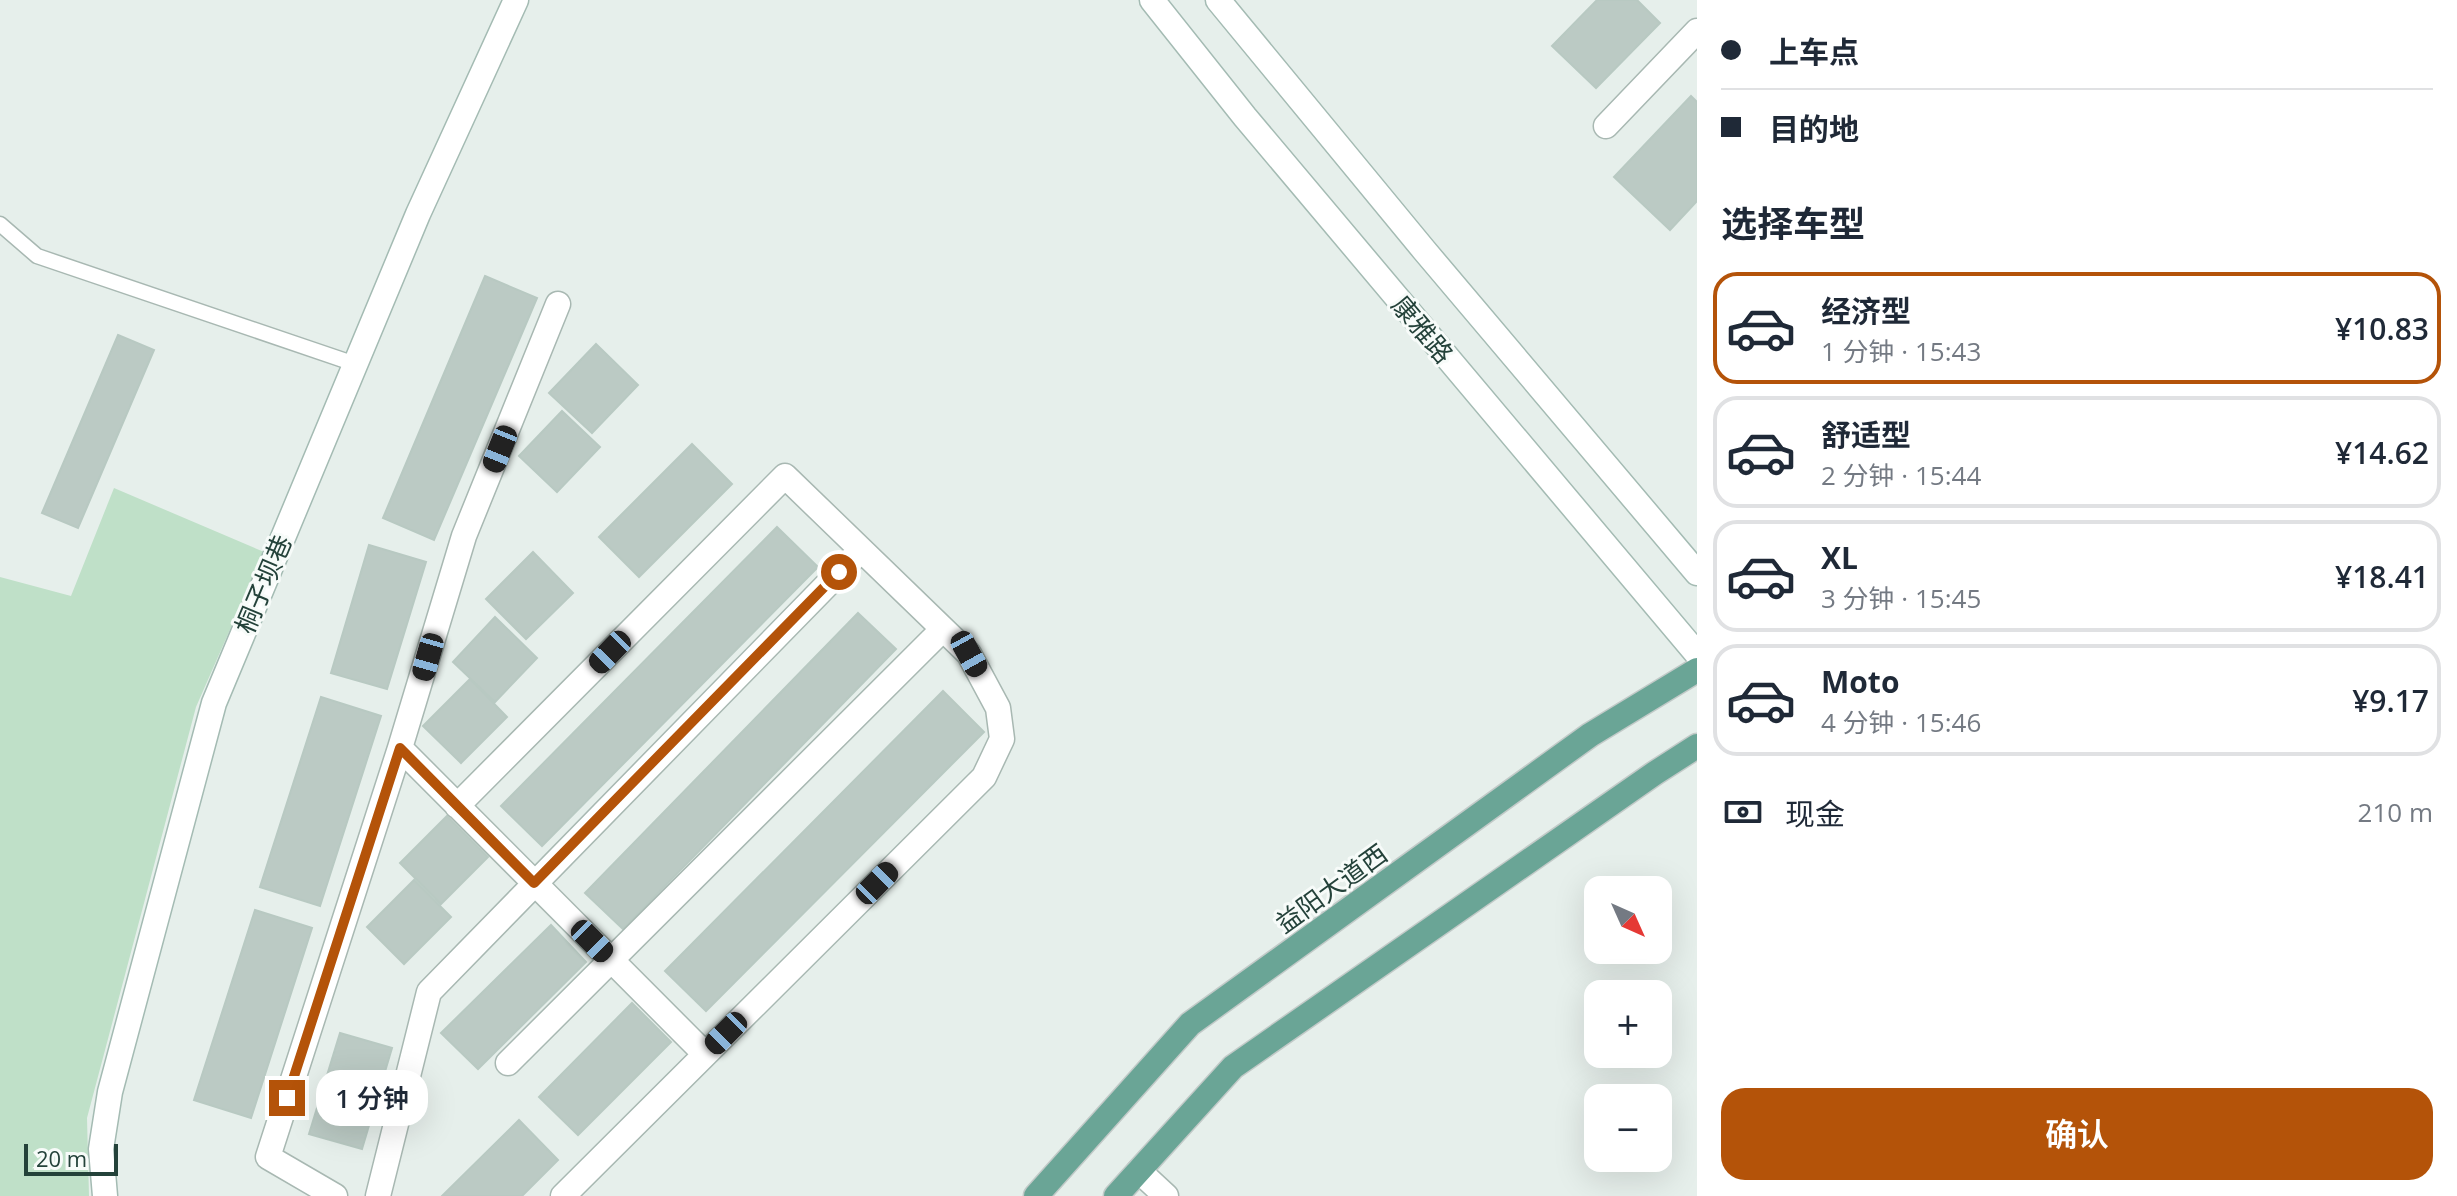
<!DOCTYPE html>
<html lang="zh">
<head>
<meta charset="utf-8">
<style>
  body { margin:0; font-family:"Open Sans","Noto Sans SC",sans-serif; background:#f6f6f7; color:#1f2937; height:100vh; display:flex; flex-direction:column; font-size:30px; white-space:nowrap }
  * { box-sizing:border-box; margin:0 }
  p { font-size:26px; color:#747a83 }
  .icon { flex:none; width:44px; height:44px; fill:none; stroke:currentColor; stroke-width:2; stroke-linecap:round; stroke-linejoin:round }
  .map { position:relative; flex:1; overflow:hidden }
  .side { display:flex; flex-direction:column; background:#fff; width:760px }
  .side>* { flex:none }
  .top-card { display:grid; align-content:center; height:176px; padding:0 24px; background:#fff }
  .needle { width:52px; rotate:135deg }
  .fabs { position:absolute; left:1584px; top:876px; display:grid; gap:16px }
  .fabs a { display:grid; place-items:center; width:88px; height:88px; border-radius:16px; background:#fff; box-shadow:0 8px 32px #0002; font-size:40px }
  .scale { position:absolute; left:24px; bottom:20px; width:94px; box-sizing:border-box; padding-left:8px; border:4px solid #24423a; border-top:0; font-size:22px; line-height:28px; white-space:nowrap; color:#24423a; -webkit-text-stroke:6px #f7fbf9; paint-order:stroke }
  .end { position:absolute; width:36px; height:36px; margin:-18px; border:10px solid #b45309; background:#fff; box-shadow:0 0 0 4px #fff }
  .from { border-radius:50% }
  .bubble { position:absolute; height:56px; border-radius:24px; background:#fff; box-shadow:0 8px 32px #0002; font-size:26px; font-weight:600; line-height:56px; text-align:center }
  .car { position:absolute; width:24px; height:48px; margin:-24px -12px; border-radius:10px; box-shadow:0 0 6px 2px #0007; background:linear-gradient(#222 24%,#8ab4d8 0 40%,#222 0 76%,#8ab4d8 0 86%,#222 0) }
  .top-card b { display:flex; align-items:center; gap:28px; height:76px; font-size:30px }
  .top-card b+b { border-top:2px solid #e0e1e3 }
  .top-card i { width:20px; height:20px; background:#1f2937 }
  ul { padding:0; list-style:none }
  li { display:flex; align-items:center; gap:24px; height:112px; margin:0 16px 12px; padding:0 8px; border:4px solid #e0e1e3; border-radius:24px }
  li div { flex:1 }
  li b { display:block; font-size:30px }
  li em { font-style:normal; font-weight:600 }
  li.selected { border-color:#b45309 }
  li>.icon { width:72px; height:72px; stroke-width:1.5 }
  h2 { padding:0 24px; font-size:36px; line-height:96px }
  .pay { display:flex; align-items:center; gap:20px; height:88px; padding:0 24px; font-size:30px }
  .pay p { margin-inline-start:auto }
  .cta { display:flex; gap:16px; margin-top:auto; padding:16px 24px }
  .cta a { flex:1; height:92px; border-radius:24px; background:#b45309; color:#fff; font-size:32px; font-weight:600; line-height:92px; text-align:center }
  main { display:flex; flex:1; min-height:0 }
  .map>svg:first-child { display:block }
  .green { fill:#bfe0c8 }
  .building { fill:#bbcac4; stroke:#b8c9c2; stroke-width:2 }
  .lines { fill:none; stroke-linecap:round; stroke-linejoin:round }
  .lane-casing { stroke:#a8b8b2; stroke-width:17 }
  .street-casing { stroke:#a8b8b2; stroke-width:27 }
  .secondary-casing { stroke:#a4bbb3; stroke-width:27 }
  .primary-casing { stroke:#c2cac8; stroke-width:27 }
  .lane { stroke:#fff; stroke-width:14 }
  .street { stroke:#fff; stroke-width:24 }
  .secondary { stroke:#fff; stroke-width:24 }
  .primary { stroke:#6aa596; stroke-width:24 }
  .route { stroke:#b45309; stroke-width:10 }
  .labels { text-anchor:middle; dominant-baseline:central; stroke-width:6; stroke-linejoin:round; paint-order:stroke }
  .street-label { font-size:26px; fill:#24423a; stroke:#f7fbf9 }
</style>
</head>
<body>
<main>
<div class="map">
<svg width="1697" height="1196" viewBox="0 0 1697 1196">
  <rect width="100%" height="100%" fill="#e6efeb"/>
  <path class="green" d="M114,488L264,552L196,707L87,1118L89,1196H0V577L71,596Z"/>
  <path class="building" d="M1597,0H1637L1660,23L1596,88L1552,46Z
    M1691,96L1697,102V201L1670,230L1614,177Z
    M485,276L537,298L434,540L383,518Z
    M118,335L154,350L78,528L42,513Z
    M596,344L638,385L592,433L549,393Z
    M562,411L600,447L557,492L519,456Z
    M692,444L732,484L639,577L599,537Z
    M777,527L818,567L542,846L501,806Z
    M369,545L426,562L387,689L331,673Z
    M533,552L573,593L526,639L486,599Z
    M858,613L896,649L623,929L585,893Z
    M495,617L537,658L495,702L453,662Z
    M470,679L507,717L461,763L423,726Z
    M943,691L984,732L706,1011L665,971Z
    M321,697L381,716L320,906L260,887Z
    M447,816L488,857L441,904L400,863Z
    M414,880L451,917L404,964L367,927Z
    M255,910L312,928L251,1118L194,1100Z
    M551,925L586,962L478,1069L441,1033Z
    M632,1003L671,1042L578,1135L539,1097Z
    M340,1033L392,1048L362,1149L309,1134Z
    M519,1120L558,1160L522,1196H442Z"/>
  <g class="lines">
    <defs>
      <path id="lane" d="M0,224L37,256L355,364"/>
      <path id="street" d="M1606,126L1697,31
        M400,748L705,1054
        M457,806L785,476L969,654L998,708L1002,739L984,777L563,1196
        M508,1063L942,630
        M1139,1171L1166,1196
        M335,1196L268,1157L400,748L464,536L558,304
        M378,1196L429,992L861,550"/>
      <path id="secondary" d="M1152,0L1245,117L1697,654
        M1218,0L1424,250L1697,573
        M105,1196L101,1149L110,1092L214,703L418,214L516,0"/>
      <path id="primary" d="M1036,1196L1190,1024L1590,735L1697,670
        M1116,1196L1233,1067L1655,773L1697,746"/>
    </defs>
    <use href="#lane" class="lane-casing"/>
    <use href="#street" class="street-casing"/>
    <use href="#secondary" class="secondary-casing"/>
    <use href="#primary" class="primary-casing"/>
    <use href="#lane" class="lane"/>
    <use href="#street" class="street"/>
    <use href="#secondary" class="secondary"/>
    <use href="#primary" class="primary"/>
  </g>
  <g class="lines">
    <path class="route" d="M287,1098L400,748L534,883L839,572"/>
  </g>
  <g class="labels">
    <g class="street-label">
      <text transform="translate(1423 329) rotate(50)">康雅路</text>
      <text transform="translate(263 584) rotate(-67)">桐子坝巷</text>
      <text transform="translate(1331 888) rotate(-36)">益阳大道西</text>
    </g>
  </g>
</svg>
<div class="fabs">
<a><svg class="needle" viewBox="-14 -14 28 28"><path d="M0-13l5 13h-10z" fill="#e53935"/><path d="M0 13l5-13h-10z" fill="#747a83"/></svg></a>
<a>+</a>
<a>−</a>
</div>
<div class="scale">20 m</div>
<i class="end from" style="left:839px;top:572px"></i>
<i class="end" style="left:287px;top:1098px"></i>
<div class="bubble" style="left:316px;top:1070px;width:112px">1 分钟</div>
<i class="car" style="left:500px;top:449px;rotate:202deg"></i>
<i class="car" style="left:610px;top:652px;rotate:224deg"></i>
<i class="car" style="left:969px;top:654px;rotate:151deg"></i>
<i class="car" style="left:428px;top:657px;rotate:196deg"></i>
<i class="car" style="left:877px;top:883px;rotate:45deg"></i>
<i class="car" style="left:592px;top:941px;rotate:135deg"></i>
<i class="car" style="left:726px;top:1033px;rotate:225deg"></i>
</div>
<section class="side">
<div class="top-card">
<b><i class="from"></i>上车点</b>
<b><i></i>目的地</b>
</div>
<h2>选择车型</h2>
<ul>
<li class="selected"><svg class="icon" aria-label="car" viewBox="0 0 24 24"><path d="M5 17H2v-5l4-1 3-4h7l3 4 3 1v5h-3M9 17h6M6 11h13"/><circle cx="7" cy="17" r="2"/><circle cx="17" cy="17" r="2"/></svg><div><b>经济型</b><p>1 分钟 · 15:43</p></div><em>¥10.83</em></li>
<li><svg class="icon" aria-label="car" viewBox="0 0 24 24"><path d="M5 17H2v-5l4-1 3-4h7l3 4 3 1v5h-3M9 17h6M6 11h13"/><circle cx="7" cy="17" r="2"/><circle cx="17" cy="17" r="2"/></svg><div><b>舒适型</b><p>2 分钟 · 15:44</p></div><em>¥14.62</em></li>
<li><svg class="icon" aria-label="car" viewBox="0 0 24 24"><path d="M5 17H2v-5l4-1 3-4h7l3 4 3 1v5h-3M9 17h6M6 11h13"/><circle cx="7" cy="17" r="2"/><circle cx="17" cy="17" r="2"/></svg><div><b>XL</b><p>3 分钟 · 15:45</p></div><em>¥18.41</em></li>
<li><svg class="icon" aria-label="car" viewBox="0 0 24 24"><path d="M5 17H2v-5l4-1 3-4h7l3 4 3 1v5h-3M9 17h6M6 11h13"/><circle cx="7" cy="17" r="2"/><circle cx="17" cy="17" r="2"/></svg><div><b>Moto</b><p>4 分钟 · 15:46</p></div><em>¥9.17</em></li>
</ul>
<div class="pay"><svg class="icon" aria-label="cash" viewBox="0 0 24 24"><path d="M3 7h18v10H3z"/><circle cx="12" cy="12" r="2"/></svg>现金<p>210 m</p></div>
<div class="cta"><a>确认</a></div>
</section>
</main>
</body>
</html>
